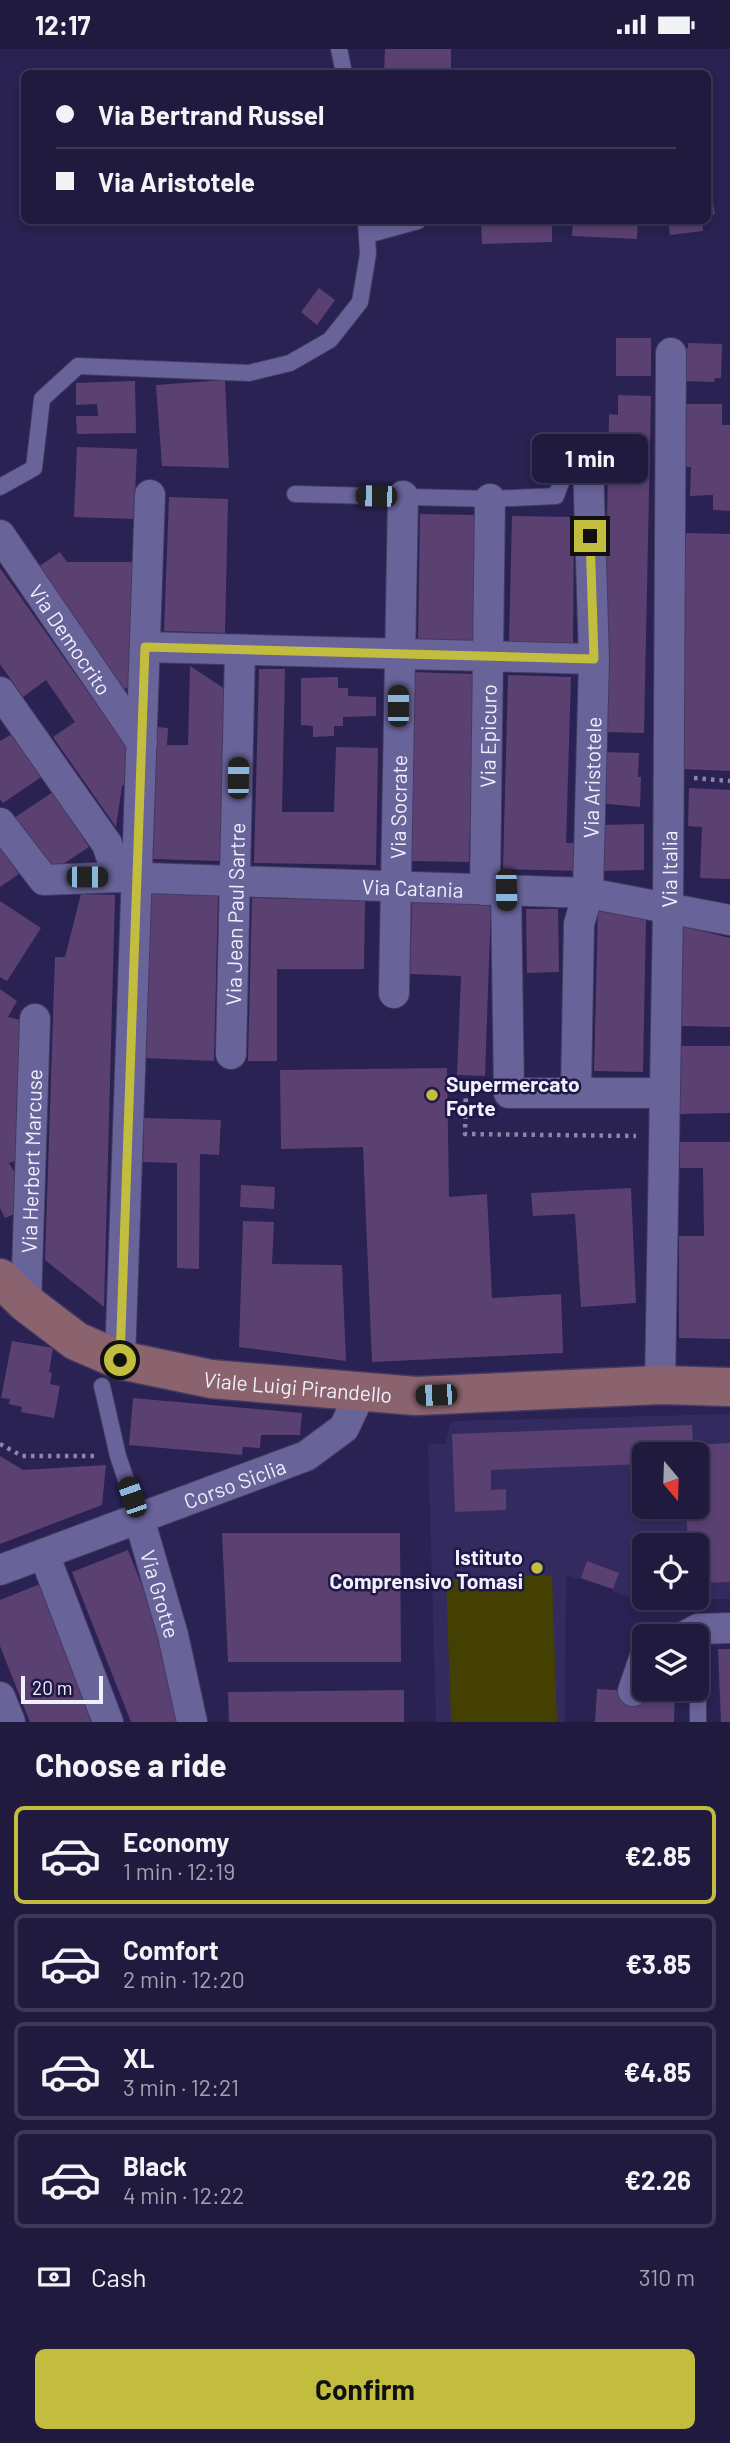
<!DOCTYPE html>
<html lang="en">
<head>
<meta charset="utf-8">
<style>
  body { margin:0; font-family:Barlow,sans-serif; background:#272345; color:#f1f3f6; height:100vh; display:flex; flex-direction:column; font-size:26px; white-space:nowrap }
  * { box-sizing:border-box; margin:0 }
  p { font-size:23px; color:#a1a1b0 }
  .icon { flex:none; width:38px; height:38px; fill:none; stroke:currentColor; stroke-width:2; stroke-linecap:round; stroke-linejoin:round }
  .map { position:relative; height:1673px; overflow:hidden }
  .panel { display:flex; flex-direction:column; background:#1f1a3e; flex:1 }
  .panel>* { flex:none }
  .guide { position:absolute; left:21px; top:21px; width:690px; height:154px; border-radius:10px; box-shadow:0 4px 10px #0003,0 0 0 2px #3c3858; display:grid; align-content:center; height:154px; padding:0 35px; background:#1f1a3e }
  .needle { width:46px; rotate:161deg }
  .controls { position:absolute; left:632px; top:1393px; display:grid; gap:14px }
  .controls a { display:grid; place-items:center; width:77px; height:77px; border-radius:10px; background:#1f1a3e; box-shadow:0 4px 10px #0003,0 0 0 2px #3c3858; font-size:35px }
  .scale { position:absolute; left:21px; bottom:18px; width:82px; box-sizing:border-box; padding-left:7px; border:4px solid #f0effc; border-top:0; font-size:19px; line-height:24px; white-space:nowrap; color:#f0effc; -webkit-text-stroke:5px #201747; paint-order:stroke }
  .end { position:absolute; width:32px; height:32px; margin:-16px; border:9px solid #c2bd3f; background:#111; box-shadow:0 0 0 4px #111 }
  .from { border-radius:50% }
  .bubble { position:absolute; height:49px; border-radius:10px; background:#1f1a3e; box-shadow:0 4px 10px #0003,0 0 0 2px #3c3858; font-size:23px; font-weight:700; line-height:49px; text-align:center }
  .car { position:absolute; width:21px; height:42px; margin:-21px -10px; border-radius:9px; box-shadow:0 0 5px 2px #0007; background:linear-gradient(#222 24%,#8ab4d8 0 40%,#222 0 76%,#8ab4d8 0 86%,#222 0) }
  .guide b { display:flex; align-items:center; gap:24px; height:66px; font-size:26px }
  .guide b+b { border-top:2px solid #3c3858 }
  .guide i { width:18px; height:18px; background:#f1f3f6 }
  ul { padding:0; list-style:none }
  li { display:flex; align-items:center; gap:21px; height:98px; margin:0 14px 10px; padding:0 21px; border:4px solid #3c3858; border-radius:10px }
  li div { flex:1 }
  li b { display:block; font-size:26px }
  li em { font-style:normal; font-weight:700 }
  li.selected { border-color:#c2bd3f }
  li>.icon { width:63px; height:63px; stroke-width:1.5 }
  h2 { padding:0 35px; font-size:32px; line-height:84px }
  .pay { display:flex; align-items:center; gap:18px; height:77px; padding:0 35px; font-size:26px }
  .pay p { margin-inline-start:auto }
  .button { display:flex; gap:14px; margin-top:auto; padding:14px 35px }
  .button a { flex:1; height:80px; border-radius:10px; background:#c2bd3f; color:#111; font-size:28px; font-weight:700; line-height:80px; text-align:center }
  .status { display:flex; justify-content:space-between; align-items:center; height:49px; padding:0 35px; background:#1f1a3e; direction:ltr }
  .status svg { height:19px; fill:currentColor }
  .map>svg:first-child { display:block }
  .built { fill:#332a60; fill-rule:evenodd }
  .green { fill:#434002 }
  .building { fill:#5a4172 }
  .lines { fill:none; stroke-linecap:round; stroke-linejoin:round }
  .lane-casing { stroke:#443a62; stroke-width:18 }
  .street-casing { stroke:#443a62; stroke-width:32 }
  .secondary-casing { stroke:#443a62; stroke-width:41 }
  .path { stroke:#8a86a5; stroke-width:4.5; stroke-dasharray:3.5 5; stroke-linecap:butt }
  .lane { stroke:#686399; stroke-width:16 }
  .street { stroke:#686399; stroke-width:30 }
  .secondary { stroke:#8b636f; stroke-width:38 }
  .route { stroke:#c2bd3f; stroke-width:9 }
  .poi-dot { fill:#c2bd3f; stroke:#201747; stroke-width:2.5 }
  .labels { text-anchor:middle; dominant-baseline:central; stroke-width:5; stroke-linejoin:round; paint-order:stroke }
  .street-label { font-size:21px; fill:#f0effc; stroke:#201747 }
  .poi-label { font-size:21px; font-weight:bold; fill:#f0effc; stroke:#201747; text-anchor:start }
</style>
</head>
<body>
<div class="status"><b>12:17</b><svg viewBox="0 0 49 12"><path d="M0 12V9h3v3zM5 12V6h3v6zM10 12V3h3v9zM15 12V0h3v12zM26 1h20v11H26zM47 4h2v5h-2z"/></svg></div>
<div class="map">
<svg width="730" height="1673" viewBox="0 0 730 1673">
  <rect width="100%" height="100%" fill="#292252"/>
  <path class="built" d="M730,1365V1550L636,1551L613,1543V1540L566,1526L565,1673H436L428,1395H445L450,1375L454,1372ZM644,1405H696V1458H644ZM644,1496H696V1549H644Z"/>
  <path class="green" d="M552,1526L557,1673H451L446,1530Z"/>
  <path class="building" d="M385,0H451V24H384Z
    M707,115L715,165L707,166Z
    M481,172H552V193L482,195Z
    M573,172H638L637,190L572,187Z
    M668,172H702L703,182L670,186Z
    M319,239L335,251L317,276L301,263Z
    M616,289H651V327H616Z
    M688,294L722,295L721,329H715L714,333L682,332L683,299H688Z
    M225,331L229,419L162,417L156,336Z
    M135,332L136,384L77,385L76,367H98L97,355L76,356V334Z
    M618,346L651,347L644,684L603,683L609,365L618,366Z
    M685,355H722V376H730V462L713,461V446L690,447L691,418H685Z
    M77,398L137,400L134,470L74,468Z
    M169,448L228,450L225,584L164,582Z
    M420,465L476,466L474,592L418,590Z
    M512,467L574,468L573,595L509,593Z
    M683,484L730,485V722L682,720Z
    M60,503L67,513H132V638L119,641L38,518Z
    M0,519L132,705L129,732L122,737L116,778L53,688L75,673L46,631L23,648L0,615Z
    M190,617L225,640L220,812L153,810L157,678L168,679L167,696H188Z
    M259,620H285L282,763H334L336,698L378,699L376,816L254,814Z
    M413,623L474,625L469,813L409,812Z
    M508,626L571,628L566,794H583V822L503,820Z
    M338,628V639H348V647L376,648V667L343,668V677H334V687L313,688V677L301,676V629Z
    M12,685L41,728L3,754L0,750V692Z
    M601,703L639,704L638,728H641L640,758L597,754Z
    M689,739L730,741V830L700,829L702,778L688,777Z
    M53,743L89,798L51,823L14,769Z
    M644,775V821L599,822V776Z
    M0,798L19,825L0,838Z
    M150,844L218,846L214,1012L145,1009Z
    M81,845L115,846L104,1258L45,1211L55,908H65Z
    M252,849L365,851L364,920H277V1012H248Z
    M0,852L41,879L7,932L0,928Z
    M412,853L491,854L485,1027L457,1026L461,927L410,925Z
    M526,860H558L559,923L527,924Z
    M598,860L646,870L643,1023L594,1022Z
    M681,877L730,889V978L680,977Z
    M0,940L17,952L8,968L21,971L16,1068L21,1070L19,1111L9,1114L18,1129L16,1164L5,1169L0,1159Z
    M679,997H730V1064L680,1065Z
    M447,1019L449,1148L487,1145L492,1249L561,1245L563,1304L372,1313L363,1098L281,1100L280,1021Z
    M144,1069L221,1071L219,1106L200,1105L199,1220L177,1219V1114L143,1113Z
    M680,1093H730V1290L679,1289V1187H704L703,1119H680Z
    M241,1136L275,1138L274,1160L240,1158Z
    M631,1139L636,1254L581,1258L575,1165L533,1167L531,1144Z
    M243,1172L274,1173L272,1215L342,1216L346,1312L239,1298Z
    M12,1292L53,1299L49,1323L52,1324L50,1335L60,1337L54,1369L21,1363L22,1358L9,1355L10,1350L1,1349Z
    M133,1349L302,1364L300,1386H261L260,1399L243,1398L242,1406L129,1396Z
    M692,1376L693,1396L730,1394V1533L696,1534V1496H688L686,1458H696V1405H644V1415L491,1421V1441L506,1440V1461L455,1463L452,1385Z
    M0,1407L23,1421L106,1416L102,1456L0,1495Z
    M222,1484H400L401,1613H228Z
    M637,1499H644V1536H638Z
    M128,1501L163,1590L178,1673H131L72,1523Z
    M587,1512L619,1524L613,1540L581,1529Z
    M40,1535L91,1673H30L0,1597V1551Z
    M718,1600H730V1673H721Z
    M597,1640L675,1644L674,1673H595Z
    M404,1641V1673H229L228,1643Z"/>
  <g class="lines">
    <defs>
      <path id="lane" d="M339,0L344,24
        M367,186L418,172
        M0,438L34,419L42,350L78,317L249,324L290,314L330,291L360,253L368,205L366,172
        M295,445L490,450L556,447L569,412L588,413
        M102,1337L118,1407L139,1469
        M697,1611L698,1580
        M698,1646V1673"/>
      <g id="street">
        <path id="s1" d="M0,486L142,694"/>
        <path d="M145,598L594,610"/>
        <path d="M0,643L107,795L118,828"/>
        <path id="s2" d="M0,774L44,831L118,828L588,844L730,871"/>
        <path id="s3" d="M485,841L490,450"/>
        <path d="M506,841L509,1044H665"/>
        <path id="s4" d="M394,944L403,447"/>
        <path id="s5" d="M231,1005L240,601"/>
        <path id="s6" d="M576,1042L579,875L588,844L594,610L588,413"/>
        <path id="s7" d="M26,1254L35,970"/>
        <path d="M120,1311L150,446"/>
        <path id="s8" d="M660,1336L668,860L671,304"/>
        <path id="s9" d="M139,1469L173,1586L192,1673"/>
        <path d="M44,1505L108,1673"/>
        <path id="s10" d="M0,1521L306,1407L344,1379L362,1341"/>
        <path d="M685,1587L698,1580L730,1579"/>
        <path d="M633,1642L644,1610"/>
        <path d="M0,1648L10,1673"/>
      </g>
      <g id="secondary">
        <path id="s11" d="M0,1229L26,1254L76,1292L120,1311L211,1330L416,1347L660,1336L730,1338"/>
      </g>
    </defs>
    <use href="#lane" class="lane-casing"/>
    <use href="#street" class="street-casing"/>
    <use href="#secondary" class="secondary-casing"/>
    <path class="path" d="M694,729L730,732
      M480,1038H466L465,1085L636,1087
      M0,1395L22,1407H96"/>
    <use href="#lane" class="lane"/>
    <use href="#street" class="street"/>
    <use href="#secondary" class="secondary"/>
  </g>
  <g class="lines">
    <path class="route" d="M120,1311L145,598L594,610L590,487"/>
  </g>
  <g class="poi-dot">
    <circle cx="432" cy="1046" r="7"/>
    <circle cx="537" cy="1519" r="7"/>
  </g>
  <g class="labels">
    <g class="street-label">
      <text stroke="none"><textPath href="#s1" startOffset="126">Via Democrito</textPath></text>
      <text stroke="none"><textPath href="#s3" startOffset="154">Via Epicuro</textPath></text>
      <text stroke="none"><textPath href="#s6" startOffset="315">Via Aristotele</textPath></text>
      <text stroke="none"><textPath href="#s4" startOffset="186">Via Socrate</textPath></text>
      <text stroke="none"><textPath href="#s8" startOffset="516">Via Italia</textPath></text>
      <text stroke="none"><textPath href="#s2" startOffset="441">Via Catania</textPath></text>
      <text stroke="none"><textPath href="#s5" startOffset="140">Via Jean Paul Sartre</textPath></text>
      <text stroke="none"><textPath href="#s7" startOffset="142">Via Herbert Marcuse</textPath></text>
      <text stroke="none"><textPath href="#s11" startOffset="327">Viale Luigi Pirandello</textPath></text>
      <text stroke="none"><textPath href="#s10" startOffset="250">Corso Siclia</textPath></text>
      <text stroke="none"><textPath href="#s9" startOffset="79">Via Grotte</textPath></text>
    </g>
    <g class="poi-label">
      <text x="446" y="1034">Supermercato<tspan x="446" dy="24">Forte</tspan></text>
      <text x="523" y="1507" text-anchor="end">Istituto<tspan x="523" dy="24">Comprensivo Tomasi</tspan></text>
    </g>
  </g>
</svg>
<div class="controls">
<a><svg class="needle" viewBox="-14 -14 28 28"><path d="M0-13l5 13h-10z" fill="#e53935"/><path d="M0 13l5-13h-10z" fill="#a1a1b0"/></svg></a>
<a><svg class="icon" aria-label="locate" viewBox="0 0 24 24"><circle cx="12" cy="12" r="6"/><path d="M12 2v4M12 18v4M2 12h4M18 12h4"/></svg></a>
<a><svg class="icon" aria-label="layers" viewBox="0 0 24 24"><path d="M12 4l9 5-9 5-9-5zM3 14l9 5 9-5"/></svg></a>
</div>
<div class="scale">20 m</div>
<i class="end from" style="left:120px;top:1311px"></i>
<i class="end" style="left:590px;top:487px"></i>
<div class="bubble" style="left:532px;top:385px;width:116px">1 min</div>
<i class="car" style="left:376px;top:447px;rotate:271deg"></i>
<i class="car" style="left:398px;top:657px;rotate:0deg"></i>
<i class="car" style="left:238px;top:729px;rotate:1deg"></i>
<i class="car" style="left:87px;top:828px;rotate:90deg"></i>
<i class="car" style="left:506px;top:841px;rotate:179deg"></i>
<i class="car" style="left:436px;top:1346px;rotate:268deg"></i>
<i class="car" style="left:132px;top:1448px;rotate:341deg"></i>
<div class="guide">
<b><i class="from"></i>Via Bertrand Russel</b>
<b><i></i>Via Aristotele</b>
</div>
</div>
<section class="panel">
<h2>Choose a ride</h2>
<ul>
<li class="selected"><svg class="icon" aria-label="car" viewBox="0 0 24 24"><path d="M5 17H2v-5l4-1 3-4h7l3 4 3 1v5h-3M9 17h6M6 11h13"/><circle cx="7" cy="17" r="2"/><circle cx="17" cy="17" r="2"/></svg><div><b>Economy</b><p>1 min · 12:19</p></div><em>€2.85</em></li>
<li><svg class="icon" aria-label="car" viewBox="0 0 24 24"><path d="M5 17H2v-5l4-1 3-4h7l3 4 3 1v5h-3M9 17h6M6 11h13"/><circle cx="7" cy="17" r="2"/><circle cx="17" cy="17" r="2"/></svg><div><b>Comfort</b><p>2 min · 12:20</p></div><em>€3.85</em></li>
<li><svg class="icon" aria-label="car" viewBox="0 0 24 24"><path d="M5 17H2v-5l4-1 3-4h7l3 4 3 1v5h-3M9 17h6M6 11h13"/><circle cx="7" cy="17" r="2"/><circle cx="17" cy="17" r="2"/></svg><div><b>XL</b><p>3 min · 12:21</p></div><em>€4.85</em></li>
<li><svg class="icon" aria-label="car" viewBox="0 0 24 24"><path d="M5 17H2v-5l4-1 3-4h7l3 4 3 1v5h-3M9 17h6M6 11h13"/><circle cx="7" cy="17" r="2"/><circle cx="17" cy="17" r="2"/></svg><div><b>Black</b><p>4 min · 12:22</p></div><em>€2.26</em></li>
</ul>
<div class="pay"><svg class="icon" aria-label="cash" viewBox="0 0 24 24"><path d="M3 7h18v10H3z"/><circle cx="12" cy="12" r="2"/></svg>Cash<p>310 m</p></div>
<div class="button"><a>Confirm</a></div>
</section>
</body>
</html>
